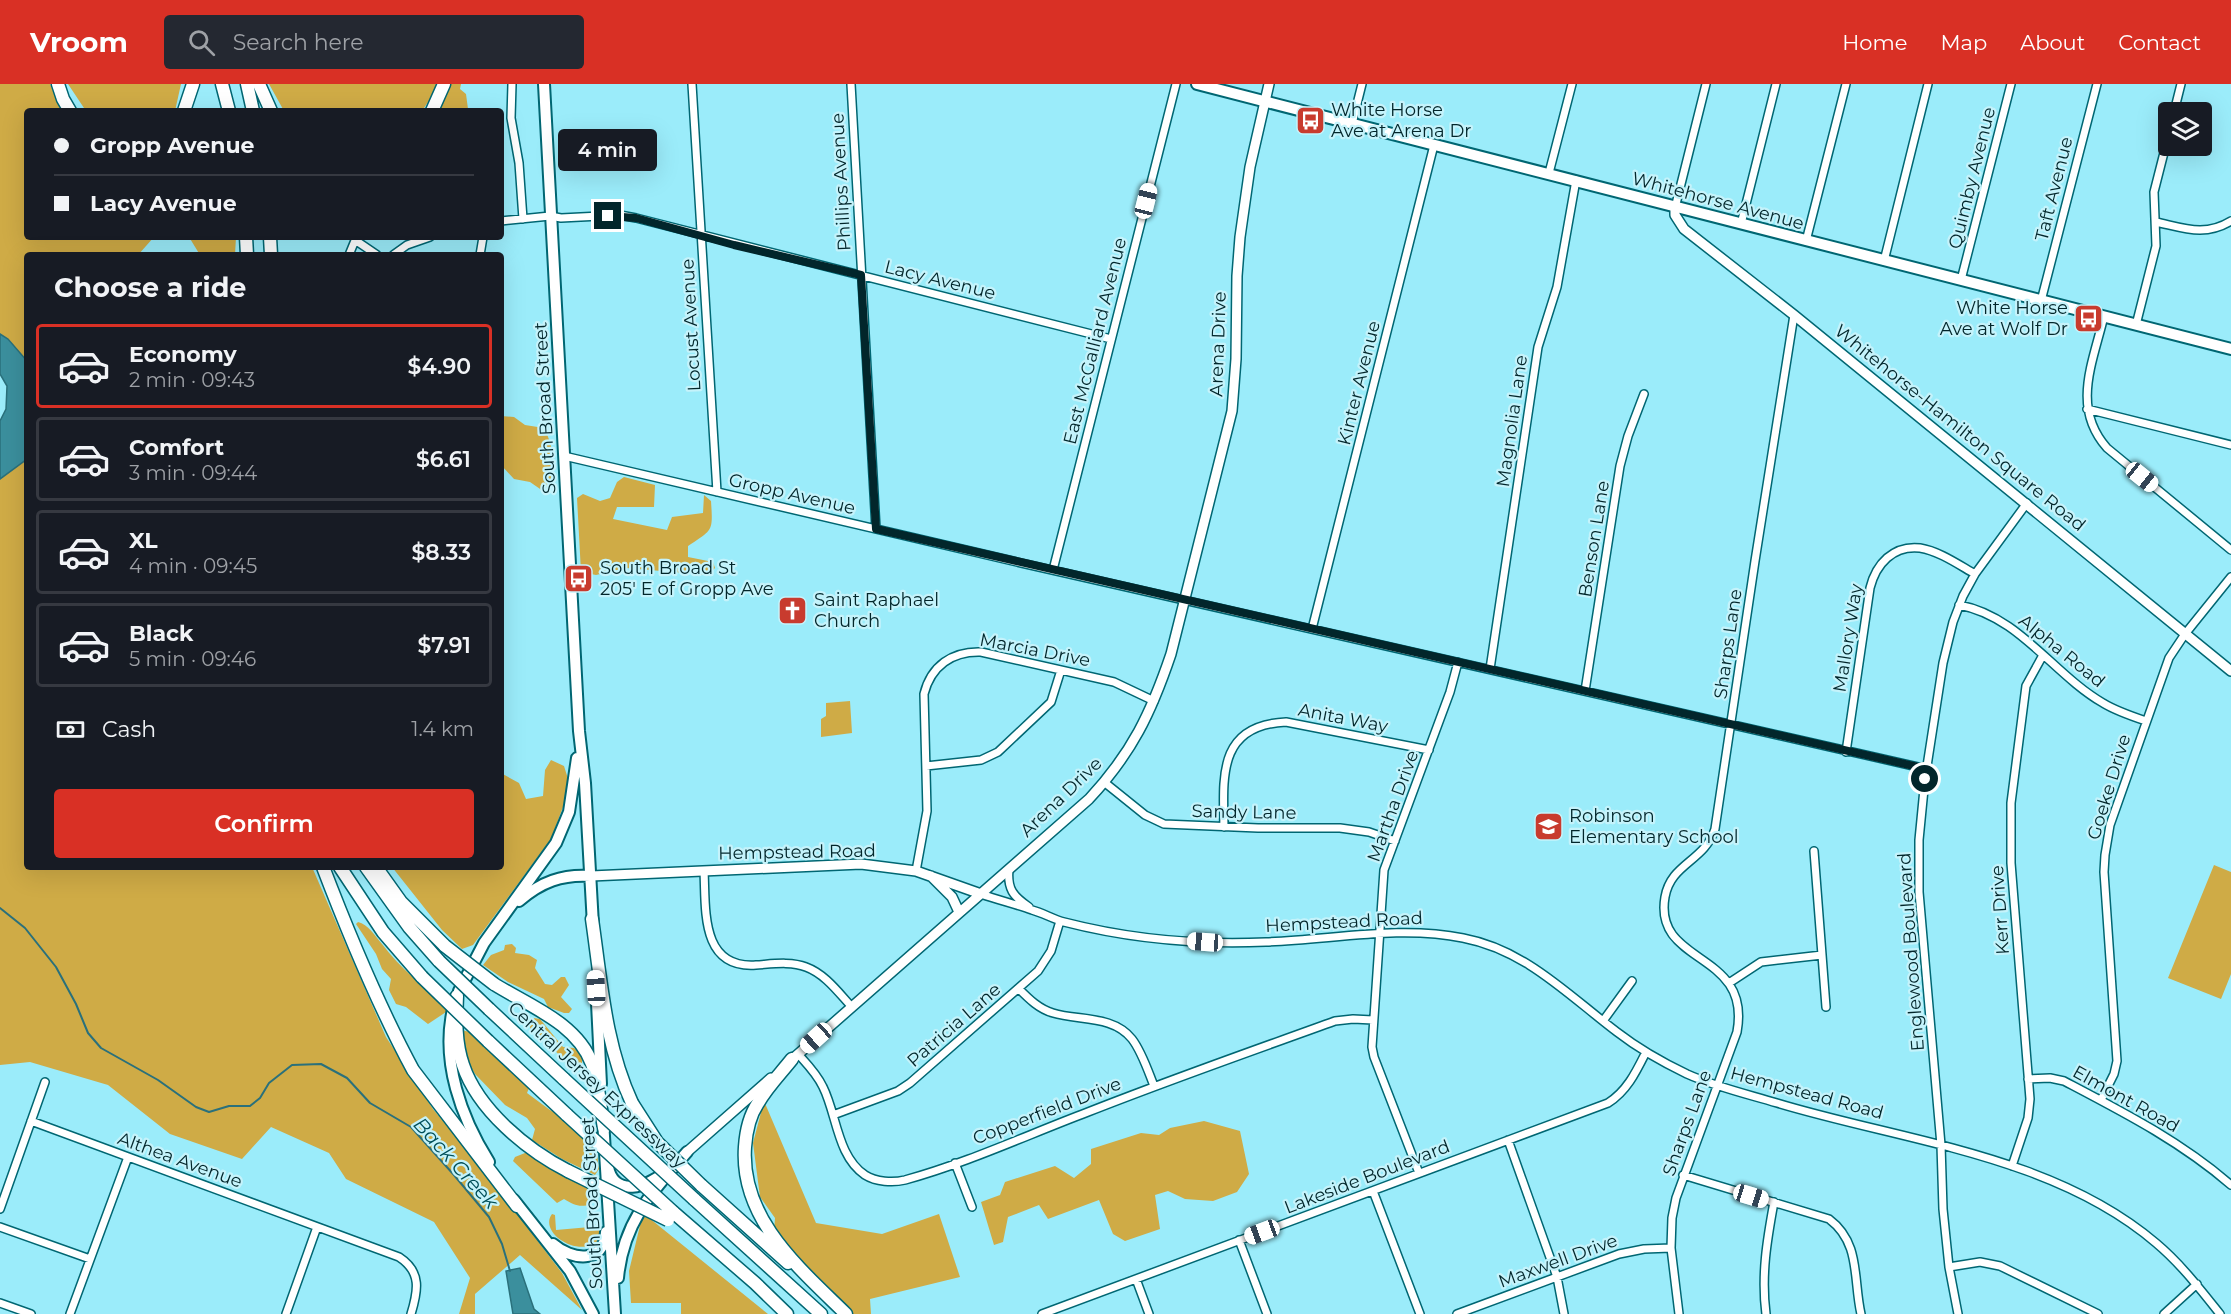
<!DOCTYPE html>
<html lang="en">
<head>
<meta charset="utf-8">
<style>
  body { margin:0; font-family:Montserrat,sans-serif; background:#242831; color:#f1f3f6; height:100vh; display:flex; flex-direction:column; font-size:22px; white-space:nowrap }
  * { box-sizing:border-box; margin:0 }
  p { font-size:20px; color:#9ea1a6 }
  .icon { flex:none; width:33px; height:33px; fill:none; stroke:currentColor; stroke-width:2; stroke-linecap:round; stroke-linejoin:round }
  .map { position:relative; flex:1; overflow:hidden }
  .drawer { position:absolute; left:24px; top:168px; width:480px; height:618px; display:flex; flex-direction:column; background:#171b24; border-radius:6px; box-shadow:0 6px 24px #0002 }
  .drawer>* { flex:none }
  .top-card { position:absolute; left:24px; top:24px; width:480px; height:132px; border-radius:6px; box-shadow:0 6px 24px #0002; display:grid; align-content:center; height:132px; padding:0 30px; background:#171b24 }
  .tools { position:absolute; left:2158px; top:18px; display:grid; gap:12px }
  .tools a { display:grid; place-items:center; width:54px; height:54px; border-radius:6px; background:#171b24; box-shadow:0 6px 24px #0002; font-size:30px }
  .end { position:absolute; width:27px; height:27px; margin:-14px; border:8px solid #02262b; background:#fff; box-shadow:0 0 0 3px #fff }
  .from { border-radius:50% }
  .bubble { position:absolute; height:42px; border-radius:6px; background:#171b24; box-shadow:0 6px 24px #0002; font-size:20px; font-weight:600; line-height:42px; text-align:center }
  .car { position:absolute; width:18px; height:36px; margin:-18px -9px; border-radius:8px; box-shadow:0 0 4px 2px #0007; background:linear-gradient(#fff 24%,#345 0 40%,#fff 0 76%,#345 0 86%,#fff 0) }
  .top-card b { display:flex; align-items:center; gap:21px; height:57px; font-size:22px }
  .top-card b+b { border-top:2px solid #363941 }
  .top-card i { width:15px; height:15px; background:#f1f3f6 }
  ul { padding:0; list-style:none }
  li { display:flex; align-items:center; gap:18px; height:84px; margin:0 12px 9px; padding:0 18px; border:3px solid #363941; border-radius:6px }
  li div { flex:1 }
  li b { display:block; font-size:22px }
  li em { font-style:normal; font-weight:600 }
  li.selected { border-color:#d93025 }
  li>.icon { width:54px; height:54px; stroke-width:1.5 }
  h2 { padding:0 30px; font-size:27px; line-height:72px }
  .pay { display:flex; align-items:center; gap:15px; height:66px; padding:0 30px; font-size:22px }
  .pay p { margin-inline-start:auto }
  .action { display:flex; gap:12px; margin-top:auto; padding:12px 30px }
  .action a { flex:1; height:69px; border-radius:6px; background:#d93025; color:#fff; font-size:24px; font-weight:600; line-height:69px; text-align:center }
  header { display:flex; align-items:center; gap:36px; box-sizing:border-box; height:84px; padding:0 30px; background:#d93025; color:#fff }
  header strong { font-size:28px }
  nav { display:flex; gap:33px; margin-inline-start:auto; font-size:21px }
  .search { width:420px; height:54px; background:#242831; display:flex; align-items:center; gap:15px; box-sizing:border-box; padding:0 21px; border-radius:6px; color:#9ea1a6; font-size:22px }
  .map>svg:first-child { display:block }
  .green { fill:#cfab46 }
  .water { fill:#3b8f9d; stroke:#2a707b; stroke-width:1.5 }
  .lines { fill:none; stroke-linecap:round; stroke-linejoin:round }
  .stream { stroke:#2a707b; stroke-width:2 }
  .street-casing { stroke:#006672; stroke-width:10 }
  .secondary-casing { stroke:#006672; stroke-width:12 }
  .primary-casing { stroke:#006672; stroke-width:14 }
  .highway-casing { stroke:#006672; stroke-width:15 }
  .street { stroke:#fff; stroke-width:7 }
  .secondary { stroke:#fff; stroke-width:9 }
  .primary { stroke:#fff; stroke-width:10 }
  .highway { stroke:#fff; stroke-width:12 }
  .highway-bridge-casing { stroke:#006672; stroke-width:15; stroke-linecap:butt }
  .highway-bridge { stroke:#fff; stroke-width:12 }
  .route { stroke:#02262b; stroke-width:8 }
  .labels { text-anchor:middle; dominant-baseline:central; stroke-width:4.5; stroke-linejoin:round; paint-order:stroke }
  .poi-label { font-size:18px; fill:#02262b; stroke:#c5f3fb; text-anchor:start }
  .street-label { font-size:18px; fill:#02262b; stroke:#c5f3fb }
  .water-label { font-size:20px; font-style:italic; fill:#004e58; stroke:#c5f3fb }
</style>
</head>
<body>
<header>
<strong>Vroom</strong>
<div class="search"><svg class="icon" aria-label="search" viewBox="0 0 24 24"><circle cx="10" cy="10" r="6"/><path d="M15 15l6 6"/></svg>Search here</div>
<nav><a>Home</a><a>Map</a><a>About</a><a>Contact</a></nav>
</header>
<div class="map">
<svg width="2231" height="1230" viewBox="0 0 2231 1230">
  <rect width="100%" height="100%" fill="#9becfa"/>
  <path class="green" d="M0,0H50L62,27H27V153H154L138,171H27V277L8,255L0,250Z
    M68,0H181L175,27H86Z
    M269,0H436L434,9L422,27H284Z
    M451,0H461L460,5L466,10L468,25L465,27H438Z
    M189,153H236L235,171H200Z
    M501,332L514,333L525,341L544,344C554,363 559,390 543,407L530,398L514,395L502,382Z
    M27,375V783H312L386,953L433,1025L484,1086L562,1189L582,1226L520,1171L475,1210V1230H459L470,1194L434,1138L346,1095L329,1069L271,1043L242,1075L170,1050L108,1001L30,978L0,981V395Z
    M624,393L655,401L654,423H617L613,435L667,446L672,433L703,429L704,411L711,417C713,448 713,445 688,462V473L713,478L715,484L708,491L626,484L596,491L581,488L577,414L583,410L600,417L610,414L617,398Z
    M850,617L852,649L821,653V635L826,632V619Z
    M551,676L564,682L569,698L563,723L551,755L473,861L462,865L442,846L392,783H501V689L519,699L526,715L543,712L545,686Z
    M2214,781L2231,788V890L2221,915L2168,894Z
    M358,838C368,840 375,852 382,860C400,884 424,903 447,923L446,928L428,940L406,923L396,920L389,906L391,895L382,885L376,870L356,840Z
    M512,860L516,864L515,869L529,871L537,876L535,884L545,900L552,901L561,893H565L569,901L561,913L572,925L569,929H564L548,923L544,915L508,898L483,881L491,871L504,866L505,861Z
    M534,934L540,935L563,963L574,964L582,971V979L576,985L567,981L549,959L531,946L528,938Z
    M462,946L473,949L526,998L529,1004L527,1009L550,1026L562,1032L596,1062L599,1085L595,1091L562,1075L532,1056L535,1045L527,1034L505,1021L475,990L464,971Z
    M764,1017L816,1139L882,1150L939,1130L960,1193L870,1215L871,1230H848L773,1161L775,1134L760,1113L753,1059Z
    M1204,1037L1240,1047L1249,1090L1237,1108L1213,1117L1185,1115L1168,1107L1155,1111L1160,1145L1125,1157L1113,1150L1099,1116L1048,1135L1039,1121L1008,1133L1003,1158L994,1161L981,1118L1000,1111L1005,1098L1055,1082L1074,1094L1091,1080V1065L1141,1049L1159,1051L1170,1044Z
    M525,1069H528L594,1106L595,1111L591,1120C580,1124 574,1121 564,1115L557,1119L513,1077L515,1073Z
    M643,1129L768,1230H681V1219H631L629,1187Z
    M552,1130L555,1131L556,1146L590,1143L598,1139L601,1153C585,1178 537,1150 552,1130Z"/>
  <path class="water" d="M0,250L8,255L27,277V375L0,395V337L6,325L7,302L0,290Z
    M520,1184L534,1225L540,1230H513L506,1187Z"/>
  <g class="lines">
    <path class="stream" d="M0,824L25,844L56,883L76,920L88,949L101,964L158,996L196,1023L209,1028L229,1022H250L260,1014L269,999L292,981L321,980L347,994L370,1019L411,1043L454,1091L489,1133L502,1160L510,1187"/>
    <defs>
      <path id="street" d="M512,0L511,34L519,79L523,135
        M692,0L717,408
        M851,0L876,445
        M2174,28L2181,0
        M1352,40L1362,0
        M1549,89L1572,0
        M1675,124L1706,0
        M501,137L550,132L561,134L620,131L636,134L1111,255
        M2156,138C2184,144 2205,153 2231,137
        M1741,140L1776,0
        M355,156L377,171
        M1806,157L1846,0
        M349,171L356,154
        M393,171L407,161L430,153
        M480,171L483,153
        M1884,177L1928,0
        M1961,196L2011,0
        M2041,217L2097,0
        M2104,232C2093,279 2071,323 2107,364L2231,466
        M2136,241L2156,162L2154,108L2169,49
        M2087,325L2231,361
        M564,372L1017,478L1927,685
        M1053,486L1176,0
        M1959,521C2019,532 2053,590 2103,619C2116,627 2131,632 2146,637
        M1312,545L1434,61
        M1490,585L1538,263L1557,203L1576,96
        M1585,607L1620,382L1628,352L1644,310
        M1846,668L1870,504C1876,480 1893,461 1920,464C1939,467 1959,481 1975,490
        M926,682L981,676L998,668L1051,618L1061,586
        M1104,698L1145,731L1164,740L1258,744H1340L1369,748L1395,757
        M1224,743C1223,692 1218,641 1286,638L1429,666
        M1814,767L1826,923
        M1009,785C1007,805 1013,812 1029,823
        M704,787C706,825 700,885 756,881C772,880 791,877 806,883C825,890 838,908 851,922
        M916,787L927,727L924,610C931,582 952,567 981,568L1114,598L1154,617
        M981,810C998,816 1015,820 1032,826C1043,829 1053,835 1064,838C1130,855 1199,861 1266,858C1331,856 1399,841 1463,854C1526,866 1568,911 1617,948C1639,965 1662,978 1687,990C1716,1003 1747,1010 1777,1019C1903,1057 2053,1071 2156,1159C2181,1180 2200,1205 2220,1230
        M1729,899L1761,878L1822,871
        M1019,905C1029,915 1039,925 1053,929C1079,937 1113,931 1132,955C1142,968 1148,987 1154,1002
        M1603,937L1632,897
        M798,970C807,980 817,990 823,1003C837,1031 837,1072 865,1091C876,1098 893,1099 905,1096C967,1079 1027,1051 1088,1028C1169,996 1252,967 1335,937L1353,935L1373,936
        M2028,995L2050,994L2064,997C2123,1028 2180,1057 2231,1101
        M2101,1016L2114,990L2117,977L2104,788L2105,771L2110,741L2169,574L2185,550L2231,493
        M833,1031L898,1007L910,999L1038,887L1051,867L1060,837
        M31,1037L399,1173C422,1188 418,1207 411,1230
        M1508,1056L1557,1193L1564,1230
        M955,1079L972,1123
        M2012,1082L2028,1034L2030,1015L2011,779V719L2026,602L2043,571
        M1419,1089L1374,973L1372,963L1384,786L1450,608L1458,578
        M1683,1091L1829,1135C1861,1159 1853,1195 1861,1230
        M1373,1107L1420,1230
        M0,1125L45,998
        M0,1143L90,1175
        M1239,1156L1267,1230
        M1949,1183L1980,1178L2000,1182L2098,1230
        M1136,1195L1149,1230
        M0,1219L31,1230
        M70,1230L128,1073
        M286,1230L317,1143
        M1042,1230L1608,1019C1627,1007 1636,988 1646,968
        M1457,1230L1619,1170L1644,1165L1671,1164
        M1679,1230L1671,1164L1672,1134L1676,1114L1737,948C1752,866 1653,882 1665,813C1671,779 1704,778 1715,745L1755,477L1794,231
        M1766,1230C1761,1191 1767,1156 1774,1118
        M1958,1230L1949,1183L1943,1125L1941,1061L1919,808V756L1925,695L1943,579L1953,538L1963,512L1975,490L2027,419
        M2164,1230L2197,1200"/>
      <path id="secondary" d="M1675,124V131L1684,145L1794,231L2231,587
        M591,792L861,780L916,787L981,810
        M931,792L952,813L959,828
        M788,979L1089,715C1132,669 1151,629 1171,570L1232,327L1236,275L1237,192L1240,153L1250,83L1269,0
        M687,1068L771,994"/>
      <path id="primary" d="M544,0L579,647L585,699L593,841
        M1197,0L2231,265
        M519,817C541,798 562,790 591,792
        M596,899L601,1000
        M459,907L484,859L556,759L569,728L577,674
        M453,925C441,978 461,1033 489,1078
        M603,1036L615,1230
        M608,1083C614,1114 648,1103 665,1088
        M514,1116L570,1187L593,1230
        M553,1160C571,1176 604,1181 606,1148
        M618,1194C623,1138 652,1108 687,1068"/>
      <path id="highway" d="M58,0L63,15L70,27
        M222,0L229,27
        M247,0L253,27
        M259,0L271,27
        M184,27L193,0
        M432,27L444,0
        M246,153L247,171
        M270,153L271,171
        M323,783C349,851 378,921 413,986L517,1122
        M340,783L383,848L422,893
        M366,783L409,843L439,877
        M376,783L401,818L445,862
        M592,835C601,897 605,961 632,1019
        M494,900C529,922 577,939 592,980C599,1000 600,1023 604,1044
        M457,912C456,935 455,958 463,981C478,1026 527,1066 568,1087
        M489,925L564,995
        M488,957L567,1031
        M792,975C781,989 767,1003 758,1019C750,1031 746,1048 745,1063C740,1135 799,1184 846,1230
        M701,1101L788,1179
        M694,1115L821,1230
        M673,1128L755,1199L787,1230"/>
    </defs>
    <use href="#street" class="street-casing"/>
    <use href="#secondary" class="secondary-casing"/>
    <use href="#primary" class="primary-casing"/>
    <use href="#highway" class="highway-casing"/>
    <use href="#street" class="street"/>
    <use href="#secondary" class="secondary"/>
    <use href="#primary" class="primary"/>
    <use href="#highway" class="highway"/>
    <defs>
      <path id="highway-bridge" d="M445,862L494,900
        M439,877L489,925
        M422,893L488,957
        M564,995L694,1115
        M632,1019L657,1058L701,1101
        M567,1031L673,1128
        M568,1087L668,1136"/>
    </defs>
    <use href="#highway-bridge" class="highway-bridge-casing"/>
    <use href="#highway-bridge" class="highway-bridge"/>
  </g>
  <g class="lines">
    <path class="route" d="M608,132L636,134L734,161L861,191L876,445L1927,685L1925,695"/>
  </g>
  <defs>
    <symbol id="bus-square" viewBox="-11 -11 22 22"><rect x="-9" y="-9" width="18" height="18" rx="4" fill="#c83b2e" stroke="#c5f3fb"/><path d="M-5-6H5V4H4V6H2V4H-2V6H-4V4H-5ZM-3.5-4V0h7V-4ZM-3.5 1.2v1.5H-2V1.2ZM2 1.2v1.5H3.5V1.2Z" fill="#fff"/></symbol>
    <symbol id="church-square" viewBox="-11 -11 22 22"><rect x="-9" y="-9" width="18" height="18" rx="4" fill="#c83b2e" stroke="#c5f3fb"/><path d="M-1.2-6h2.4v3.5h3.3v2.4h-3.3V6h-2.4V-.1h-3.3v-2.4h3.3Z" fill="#fff"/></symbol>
    <symbol id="school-square" viewBox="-11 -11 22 22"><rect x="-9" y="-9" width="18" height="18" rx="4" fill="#c83b2e" stroke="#c5f3fb"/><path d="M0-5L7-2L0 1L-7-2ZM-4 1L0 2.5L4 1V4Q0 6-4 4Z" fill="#fff"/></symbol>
  </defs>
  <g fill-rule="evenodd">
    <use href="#bus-square" x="1294" y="20" width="33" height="33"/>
    <use href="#bus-square" x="2072" y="218" width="33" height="33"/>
    <use href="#bus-square" x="562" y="478" width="33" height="33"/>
    <use href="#church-square" x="776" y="510" width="33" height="33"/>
    <use href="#school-square" x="1532" y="726" width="33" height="33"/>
  </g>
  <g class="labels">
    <g class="poi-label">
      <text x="1331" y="26">White Horse<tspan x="1331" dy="21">Ave at Arena Dr</tspan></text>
      <text x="2068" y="224" text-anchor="end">White Horse<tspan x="2068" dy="21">Ave at Wolf Dr</tspan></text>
      <text x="600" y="484">South Broad St<tspan x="600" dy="21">205' E of Gropp Ave</tspan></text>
      <text x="814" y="516">Saint Raphael<tspan x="814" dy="21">Church</tspan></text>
      <text x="1569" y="732">Robinson<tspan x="1569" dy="21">Elementary School</tspan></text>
    </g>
    <g class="street-label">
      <text transform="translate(1972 94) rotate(-76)">Quimby Avenue</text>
      <text transform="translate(841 98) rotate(-93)">Phillips Avenue</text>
      <text transform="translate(2054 105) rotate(-76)">Taft Avenue</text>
      <text transform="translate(1718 117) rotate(15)">Whitehorse Avenue</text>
      <text transform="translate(940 196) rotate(14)">Lacy Avenue</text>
      <text transform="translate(691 241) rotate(-93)">Locust Avenue</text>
      <text transform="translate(1095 257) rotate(-76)">East McGalliard Avenue</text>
      <text transform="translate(1218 260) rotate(-88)">Arena Drive</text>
      <text transform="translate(1359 299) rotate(-76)">Kinter Avenue</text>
      <text transform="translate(545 324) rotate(-93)">South Broad Street</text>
      <text transform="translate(1512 337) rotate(-82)">Magnolia Lane</text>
      <text transform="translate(1960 344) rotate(39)">Whitehorse-Hamilton Square Road</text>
      <text transform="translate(792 410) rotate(13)">Gropp Avenue</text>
      <text transform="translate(1594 455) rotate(-81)">Benson Lane</text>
      <text transform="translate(1848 554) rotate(-81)">Mallory Way</text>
      <text transform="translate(1728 560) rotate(-82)">Sharps Lane</text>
      <text transform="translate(1035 566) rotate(11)">Marcia Drive</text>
      <text transform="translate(2062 567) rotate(39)">Alpha Road</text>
      <text transform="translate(1343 634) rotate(11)">Anita Way</text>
      <text transform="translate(2109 703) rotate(-73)">Goeke Drive</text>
      <text transform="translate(1061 713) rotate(-44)">Arena Drive</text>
      <text transform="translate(1393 722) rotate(-70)">Martha Drive</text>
      <text transform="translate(1244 728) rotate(1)">Sandy Lane</text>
      <text transform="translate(797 768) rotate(-1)">Hempstead Road</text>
      <text transform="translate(2000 826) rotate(-94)">Kerr Drive</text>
      <text transform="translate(1344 838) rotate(-3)">Hempstead Road</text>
      <text transform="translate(1911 868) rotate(-94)">Englewood Boulevard</text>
      <text transform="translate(954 941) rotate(-41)">Patricia Lane</text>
      <text transform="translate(597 1001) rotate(43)">Central Jersey Expressway</text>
      <text transform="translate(1807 1009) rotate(15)">Hempstead Road</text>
      <text transform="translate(2126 1015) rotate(29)">Elmont Road</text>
      <text transform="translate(1047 1027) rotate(-21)">Copperfield Drive</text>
      <text transform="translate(1687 1039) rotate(-70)">Sharps Lane</text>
      <text transform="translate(180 1076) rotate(20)">Althea Avenue</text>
      <text transform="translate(1367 1093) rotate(-21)">Lakeside Boulevard</text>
      <text transform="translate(592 1119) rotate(-93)">South Broad Street</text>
      <text transform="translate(1558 1177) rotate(-20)">Maxwell Drive</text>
    </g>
    <g class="water-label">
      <text transform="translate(456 1079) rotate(48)">Back Creek</text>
    </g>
  </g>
</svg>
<div class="tools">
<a><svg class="icon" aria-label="layers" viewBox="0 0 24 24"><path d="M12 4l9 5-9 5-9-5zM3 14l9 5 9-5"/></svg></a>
</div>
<i class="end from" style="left:1925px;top:695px"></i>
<i class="end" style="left:608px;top:132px"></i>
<div class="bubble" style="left:558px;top:45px;width:99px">4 min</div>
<i class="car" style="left:1146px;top:117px;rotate:14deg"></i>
<i class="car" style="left:2142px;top:393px;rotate:129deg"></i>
<i class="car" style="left:1205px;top:858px;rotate:274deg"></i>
<i class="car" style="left:596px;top:904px;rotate:357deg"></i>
<i class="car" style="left:816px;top:954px;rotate:228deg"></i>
<i class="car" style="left:1751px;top:1112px;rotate:107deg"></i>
<i class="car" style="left:1262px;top:1148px;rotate:250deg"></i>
<div class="top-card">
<b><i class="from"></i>Gropp Avenue</b>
<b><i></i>Lacy Avenue</b>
</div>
<section class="drawer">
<h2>Choose a ride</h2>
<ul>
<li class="selected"><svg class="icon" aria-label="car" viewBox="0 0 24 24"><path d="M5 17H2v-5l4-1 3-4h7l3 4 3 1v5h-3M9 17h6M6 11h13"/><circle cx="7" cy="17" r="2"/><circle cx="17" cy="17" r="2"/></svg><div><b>Economy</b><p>2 min · 09:43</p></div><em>$4.90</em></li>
<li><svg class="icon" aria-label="car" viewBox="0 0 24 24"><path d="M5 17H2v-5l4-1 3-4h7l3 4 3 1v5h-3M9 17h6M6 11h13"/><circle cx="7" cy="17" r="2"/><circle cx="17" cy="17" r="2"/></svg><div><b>Comfort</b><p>3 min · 09:44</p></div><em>$6.61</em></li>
<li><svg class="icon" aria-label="car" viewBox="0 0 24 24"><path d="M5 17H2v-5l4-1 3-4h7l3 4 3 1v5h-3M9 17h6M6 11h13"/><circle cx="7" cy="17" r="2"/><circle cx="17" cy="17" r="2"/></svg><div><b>XL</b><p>4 min · 09:45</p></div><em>$8.33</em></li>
<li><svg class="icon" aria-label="car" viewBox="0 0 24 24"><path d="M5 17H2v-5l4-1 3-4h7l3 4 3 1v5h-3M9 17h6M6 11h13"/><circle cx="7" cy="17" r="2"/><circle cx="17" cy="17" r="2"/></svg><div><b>Black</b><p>5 min · 09:46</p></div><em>$7.91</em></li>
</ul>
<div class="pay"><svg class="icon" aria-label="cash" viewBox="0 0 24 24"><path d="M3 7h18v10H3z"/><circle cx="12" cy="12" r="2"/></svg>Cash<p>1.4 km</p></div>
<div class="action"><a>Confirm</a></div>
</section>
</div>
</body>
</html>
